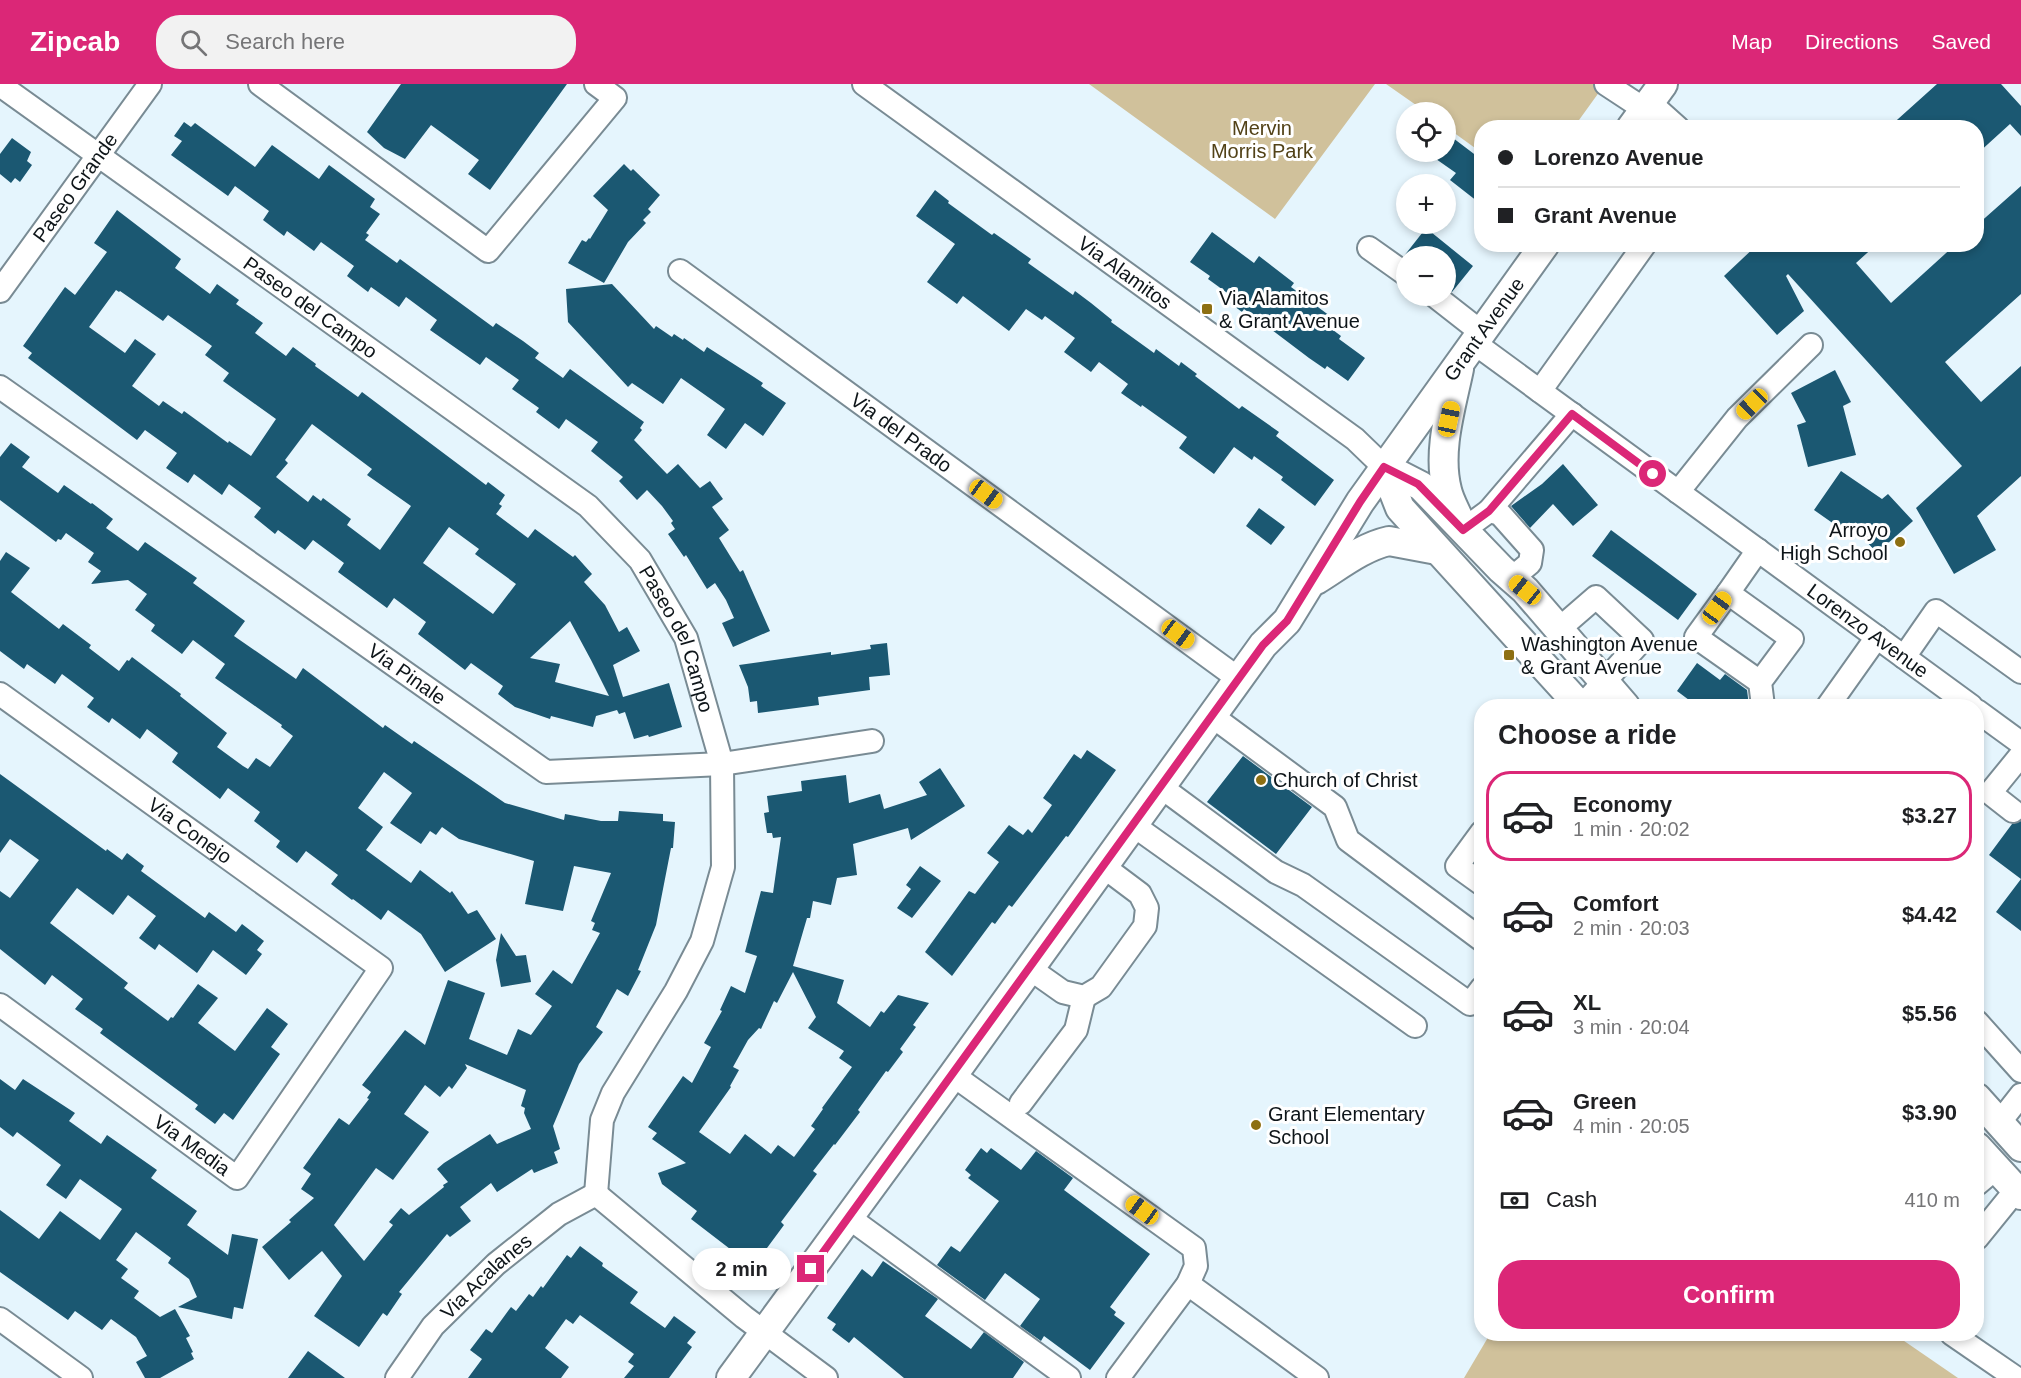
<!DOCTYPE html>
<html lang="en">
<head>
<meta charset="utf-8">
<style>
  body { margin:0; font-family:Arial,sans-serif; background:#f2f2f2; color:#202124; height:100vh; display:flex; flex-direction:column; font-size:22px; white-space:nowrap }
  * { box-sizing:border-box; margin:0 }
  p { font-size:20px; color:#757577 }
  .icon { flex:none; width:33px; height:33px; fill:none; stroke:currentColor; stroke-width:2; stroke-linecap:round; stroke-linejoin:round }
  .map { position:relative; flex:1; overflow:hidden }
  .side { position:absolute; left:1474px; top:615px; width:510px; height:642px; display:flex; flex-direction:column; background:#fff; border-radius:24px; box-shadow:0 3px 9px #0003 }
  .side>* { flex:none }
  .banner { position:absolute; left:1474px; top:36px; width:510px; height:132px; border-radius:24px; box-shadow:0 3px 9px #0003; display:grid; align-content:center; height:132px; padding:0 24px; background:#fff }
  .tools { position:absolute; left:1396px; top:18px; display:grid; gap:12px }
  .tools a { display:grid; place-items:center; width:60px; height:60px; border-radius:50%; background:#fff; box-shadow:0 3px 9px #0003; font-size:30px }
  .end { position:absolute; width:27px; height:27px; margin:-14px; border:8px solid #db2777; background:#fff; box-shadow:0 0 0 3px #fff }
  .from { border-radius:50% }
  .bubble { position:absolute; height:42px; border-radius:21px; background:#fff; box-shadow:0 3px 9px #0003; font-size:20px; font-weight:700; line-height:42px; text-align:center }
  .car { position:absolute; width:18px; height:36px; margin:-18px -9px; border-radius:8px; box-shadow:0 0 4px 2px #0007; background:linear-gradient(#f5c518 24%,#345 0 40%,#f5c518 0 76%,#345 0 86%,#f5c518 0) }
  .banner b { display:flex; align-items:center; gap:21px; height:57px; font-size:22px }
  .banner b+b { border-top:2px solid #e0e0e0 }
  .banner i { width:15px; height:15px; background:#202124 }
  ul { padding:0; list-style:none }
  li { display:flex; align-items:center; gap:18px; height:90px; margin:0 12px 9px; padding:0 12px; border:3px solid transparent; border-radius:24px }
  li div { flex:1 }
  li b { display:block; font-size:22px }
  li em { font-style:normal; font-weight:700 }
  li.on { border-color:#db2777 }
  li>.icon { width:54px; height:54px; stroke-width:1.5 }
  h2 { padding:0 24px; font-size:27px; line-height:72px }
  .pay { display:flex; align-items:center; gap:15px; height:66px; padding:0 24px; font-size:22px }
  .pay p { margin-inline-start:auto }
  .primary-button { display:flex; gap:12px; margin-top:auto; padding:12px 24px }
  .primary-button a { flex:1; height:69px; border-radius:24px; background:#db2777; color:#fff; font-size:24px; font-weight:700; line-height:69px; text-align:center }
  header { display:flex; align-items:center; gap:36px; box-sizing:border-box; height:84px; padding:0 30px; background:#db2777; color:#fff }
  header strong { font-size:28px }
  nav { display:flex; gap:33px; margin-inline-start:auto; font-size:21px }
  .search { width:420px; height:54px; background:#f2f2f2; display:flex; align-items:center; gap:15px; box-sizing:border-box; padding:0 21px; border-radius:24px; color:#757577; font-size:22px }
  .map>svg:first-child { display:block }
  .green { fill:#d0c19b }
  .building { fill:#1b5872; fill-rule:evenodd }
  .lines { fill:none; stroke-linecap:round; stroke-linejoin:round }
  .minor-casing { stroke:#798b94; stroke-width:26 }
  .major-casing { stroke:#798b94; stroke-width:32 }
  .minor { stroke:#fff; stroke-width:22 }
  .major { stroke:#fff; stroke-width:28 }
  .route { stroke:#db2777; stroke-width:8 }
  .poi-dot { fill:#8d6f12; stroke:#fff; stroke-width:2 }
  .labels { text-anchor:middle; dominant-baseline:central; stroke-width:6; stroke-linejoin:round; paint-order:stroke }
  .park-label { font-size:20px; fill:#524218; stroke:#fff }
  .street-label { font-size:20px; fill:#0e1519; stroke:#fff }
  .poi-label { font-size:20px; fill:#0e1519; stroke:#fff; text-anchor:start }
</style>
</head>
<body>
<header>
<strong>Zipcab</strong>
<div class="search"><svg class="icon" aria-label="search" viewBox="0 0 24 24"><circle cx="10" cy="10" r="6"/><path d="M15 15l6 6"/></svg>Search here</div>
<nav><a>Map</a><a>Directions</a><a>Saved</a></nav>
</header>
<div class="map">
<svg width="2021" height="1294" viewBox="0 0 2021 1294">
  <rect width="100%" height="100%" fill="#e5f5fd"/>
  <path class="green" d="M1089,0H1375L1275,135Z
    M1386,0H1605L1574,43L1482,44V69L1446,43V28H1426Z
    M1490,1250H1894L1958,1294H1464Z"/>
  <path class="building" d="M401,0H567L490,106L468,90L479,76L431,41L405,75L384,64L367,48Z
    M1937,0H2001L2021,22V52L2010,40L1977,70V44H1888Z
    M184,38L191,43L195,39L255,83L272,61L319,95L329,81L375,115L370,123L380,130L366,149L369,151L365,156L397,179L400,175L493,243L496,239L523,257L539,269L535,274L563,294L570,285L644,338L640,344L642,346L634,356L667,390L678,380L700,404L710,397L723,415L712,423L729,446L719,454L740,488L743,486L770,547L733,563L722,539L734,534L726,516L715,499L707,505L686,471L684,473L668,450L675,445L671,439L673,437L662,422L647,406L637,416L619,397L623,393L591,367L598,358L566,335L559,345L536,328L539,324L512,305L519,296L486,273L480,281L430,246L437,236L406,213L399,223L371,203L368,208L347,192L354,182L321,158L314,167L287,147L284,152L263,136L269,127L235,102L228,112L171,71L182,57L174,52Z
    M12,54L31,68L27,77L32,81L20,98L15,94L11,99L0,90V70Z
    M1453,54L1482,76V121L1450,96L1456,89L1436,75L1442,68H1446V63Z
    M624,80L631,87L633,85L660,111L648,125L651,128L643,136L646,139L628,158L604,199L568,179L582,156L586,158L589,154L590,155L608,126L593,112Z
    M2021,102V210L1945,278L1981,318L2021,282V392L1977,432L1996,466L1954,490L1916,424L1962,382L1788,190L1786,192L1804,227L1777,251L1724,192L1758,160H1877L1856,179L1891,219L1956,160H1977V141Z
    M935,106L949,117L948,119L992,151L994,149L1031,175L1028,179L1073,211L1075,207L1091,219L1112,236L1111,238L1154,269L1156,265L1179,282L1181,278L1197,290L1195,292L1239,325L1242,322L1279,348L1276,352L1334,396L1315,422L1281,396L1283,393L1254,372L1252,376L1234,363L1214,390L1179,364L1187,353L1142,321L1141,323L1121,309L1128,300L1099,278L1091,288L1064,268L1075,254L1045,232L1042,236L1026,225L1009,247L963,212L957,220L927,198L955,160L916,132Z
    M117,126L181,175L175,184L210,210L217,200L239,216L236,220L263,239L255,249L286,272L293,263L316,280L315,282L358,313L362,308L486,401L488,398L505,411L499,420L502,422L496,430L528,454L535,445L573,473L575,471L592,490L584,498L605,521L619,548L627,543L640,567L613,581L623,613L669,599L682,643L649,653L648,651L634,655L625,628L619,630L617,626L596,632L593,643L551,632L550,635L515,623L498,610L503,602L471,579L465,586L418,550L426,538L394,514L387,524L338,488L344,479L313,456L305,466L278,446L275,450L254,433L261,424L229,400L222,411L194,390L188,399L166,384L177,369L145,346L137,356L28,274L32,269L23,262L65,203L75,211L107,168L94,159ZM116,206L119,208L120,207L163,237L168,231L212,262L205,271L229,289L223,297L276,335L251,372L229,357L228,359L184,327L182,330L163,317L159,322L132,302L156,270L135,255L125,269L89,243ZM312,340L372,385L367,391L411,422L380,466L347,441L351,435L323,414L321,417L313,411L308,418L276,393L288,379L285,376ZM449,443L479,465L475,470L516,500L493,530L423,479ZM570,537L591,576L609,612L555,598L560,580L530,574Z
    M1426,144L1473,182L1452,208L1446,203V172H1404Z
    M1212,148L1254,179L1259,172L1294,199L1291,203L1330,232L1325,240L1341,252L1339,255L1365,274L1348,297L1327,282L1325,285L1309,274L1244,225L1242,228L1226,216L1230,211L1208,195L1210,192L1190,178Z
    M612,200L654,245L656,242L672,253L674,250L683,256L684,254L704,268L707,263L754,293L763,299L761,302L786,319L763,352L745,339L726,365L707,351L725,325L681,294L663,320L632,299L628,303L568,238L566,205Z
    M1835,286L1851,318L1843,322L1856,371L1808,383L1797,341L1806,338L1791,309Z
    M11,359L30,373L22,383L58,409L64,401L91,420L92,419L113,435L106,444L138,467L145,458L197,494L193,499L245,537L234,552L296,595L303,584L383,644L385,641L412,660L414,657L505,719L564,736L565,730L601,737H618L619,727L663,730V737L675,738L673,764H671L656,841L638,886L641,887L628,912L617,905L596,943L603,948L579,980L553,1042L560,1065L554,1068L558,1079L534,1089L532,1085L497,1108L491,1099L460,1123L471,1137L450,1153L447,1150L399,1208L402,1210L387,1232L383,1229L359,1263L314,1232L342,1192L322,1167L289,1196L262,1163L291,1138L289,1136L314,1114L301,1105L311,1090L303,1084L339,1034L349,1041L369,1015L367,1014L371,1008L362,1001L405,946L425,961L448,896L485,909L469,955L507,971L518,945L531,951L552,922L535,910L553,886L572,900L600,849L592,846L595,839L591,837L611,789L574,782L563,827L525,820L534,777L459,755L442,743L436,751L430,747L421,760L390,739L412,709L384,688L358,724L383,743L366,766L411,799L420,786L450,809L452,807L468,830L477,826L496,855L445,888L421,850L388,826L381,836L353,815L352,816L331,800L338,791L306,767L297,779L276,763L280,757L254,737L260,728L228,704L220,715L172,678L178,669L147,645L140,655L112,634L109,639L87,623L94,614L62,590L55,600L27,580L24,585L0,567V477L6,468L30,484L11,508L59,545L63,540L91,561L89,564L119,587L127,576L129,577L132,573L181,610L180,612L227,649L217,663L243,682L248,685L256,674L270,683L293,652L281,643L282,641L215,594L225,580L193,556L182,570L151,547L155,541L135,526L147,510L128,496L91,500L101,487L88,478L94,469L66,449L61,456L58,455L56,458L0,416V373ZM465,980L526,1006L521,1022L525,1024L524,1029L531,1045L497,1060L490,1050L444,1079L437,1085L448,1098L443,1101L444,1103L409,1131L401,1124L389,1138L393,1141L364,1177L334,1141L376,1084L393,1096L429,1048L404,1030L425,1001L440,1013L449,1002L452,1005L467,984Z
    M1563,380L1598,421L1573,442L1553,420L1530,444L1511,422L1542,400Z
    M1841,387L1882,415L1888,410L1913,437L1877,469L1855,445L1851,452L1814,426Z
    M1259,424L1285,443L1271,461L1246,442Z
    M1611,446L1697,510L1678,536L1592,472Z
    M887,559L890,591L869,593L870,606L818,613L819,621L758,629L757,617L750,618L748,603L739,581L831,568V571L871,565L870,561Z
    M1697,579L1720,596L1725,590L1747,606L1749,622H1697L1677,607Z
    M1087,666L1116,686L1068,753L1066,752L1012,823L1009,821L995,840L992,838L952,892L925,868L969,807L975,810L999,778L987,769L1009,741L1023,751L1028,745L1032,749L1052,721L1043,714L1074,670L1081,675Z
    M1243,672L1312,723L1276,770L1207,718Z
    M940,684L965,722L911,756L908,744L853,760L857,791L837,794L831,821L813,817L810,834H807L793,882L844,896L837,919L870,943L881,927L884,929L898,911L929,919L913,941L916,943L900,965L903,968L888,988L886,987L858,1026L860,1028L835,1061L834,1060L813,1087L817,1090L781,1138L784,1141L761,1172L754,1167L747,1178L691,1135L697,1127L662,1100L658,1089L686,1079L652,1055L657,1049L648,1043L683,992L692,999L711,963L704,959L722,927L720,926L731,902L745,909L757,872L745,868L761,807L773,809L781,753L773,754L772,749H767L764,729L769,728L767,712L802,707L801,697L846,691L849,719L880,710L884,725L927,711L919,698ZM793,888L816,933L808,944L844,967L839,974L852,983L822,1024L823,1025L811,1042L815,1045L794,1073L778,1061L771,1070L745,1050L730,1070L699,1048L731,1003L730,1002L739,986L733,983L748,956L759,944L761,945L774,917L777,919Z
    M0,690L106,767L107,765L122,776L127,769L144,782L141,787L205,834L209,828L236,848L242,840L264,857L257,866L262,870L246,891L213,866L197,889L159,860L155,866L139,854L156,832L128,811L113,831L77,804L50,839L128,899L124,904L168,937L171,933L173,934L198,900L218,914L198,939L235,967L267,924L288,940L271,963L280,970L233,1036L224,1029L215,1040L195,1025L198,1021L100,949L103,945L75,925L83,915L52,891L45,901L0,865V807L10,814L39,776L10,755L0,769Z
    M2021,737V795L1989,771L2012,740Z
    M920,782L941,797L912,834L897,824L911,805L906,801Z
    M2021,795V847L1996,828Z
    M501,849L516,872L526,871L531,898L501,903L496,876Z
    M0,995L15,1006L23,995L75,1029L69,1037L101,1060L107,1051L157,1086L151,1094L197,1127L187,1141L228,1171L232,1150L258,1155L243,1225L234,1223L232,1235L178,1223L197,1213L189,1195L168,1179L171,1174L136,1148L116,1176L128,1185L121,1194L139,1207L134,1214L160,1233L175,1225L190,1252L186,1254L193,1268L191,1269L194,1275L160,1294H145L136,1278L147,1272L136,1253L111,1235L102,1246L75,1227L68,1236L0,1188V1126L39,1155L60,1127L100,1156L122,1125L80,1095L66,1115L46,1101L61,1081L17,1048L13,1053L0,1043Z
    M981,1064L987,1069L991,1064L1021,1086L1036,1067L1073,1094L1064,1106L1150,1170L1110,1223L1116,1228L1114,1231L1125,1239L1090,1286L1044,1252L1041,1257L1020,1242L1040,1215L1005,1189L985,1216L937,1181L951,1162L960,1168L999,1117L968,1094L971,1091L965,1086Z
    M580,1162L603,1179L602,1182L638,1208L630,1219L665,1244L674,1232L696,1248L687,1259L692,1263L669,1294H624L634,1282L628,1278L634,1270L580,1231L573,1240L566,1235L545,1264L569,1283L561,1294H468L482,1275L470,1266L486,1245L492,1249L511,1223L516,1227L529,1210L533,1213L541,1202L543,1204L567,1171L571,1174Z
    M883,1177L938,1215L925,1232L971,1265L984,1248L1024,1278L1013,1294H904L854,1253L849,1259L832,1246L836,1240L827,1234L862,1185L872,1193Z
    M308,1267L345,1294H288Z"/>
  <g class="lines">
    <defs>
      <g id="minor">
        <path d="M260,0L488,167L615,14L596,0"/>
        <path id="s1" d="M864,0L1355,355L1384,383"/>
        <path d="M1606,0L1644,25"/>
        <path id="s2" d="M0,1L588,422L640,476L686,554L722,680L723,783L702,857L676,907L613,1009L602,1036L596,1110"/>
        <path d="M1649,18L1678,44"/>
        <path d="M1369,164L1407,191"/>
        <path id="s3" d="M680,187L1239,595"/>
        <path id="s4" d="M0,207L150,0"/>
        <path d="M1435,212L1481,248"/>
        <path id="s5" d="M1473,258L1971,622"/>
        <path id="s6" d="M0,303L546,688L722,680L872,657"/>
        <path d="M1540,307L1645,160"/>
        <path d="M1678,408L1737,334L1811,261"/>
        <path d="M1489,427L1572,330"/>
        <path d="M1463,446L1489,427L1500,430L1532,466L1530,479L1511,495"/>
        <path d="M1728,509L1758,466"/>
        <path d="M1559,545L1596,513L1642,556L1582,622"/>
        <path d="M1904,573L1936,527L2021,588"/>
        <path d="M1760,598L1696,553L1728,509L1792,555L1760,598L1763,622"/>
        <path id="s7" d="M0,610L381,884L237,1094L0,921"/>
        <path d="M1828,622L1877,553"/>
        <path d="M1977,627L2021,659"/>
        <path d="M1212,632L1335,723L1348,756L1482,856"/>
        <path d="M1161,703L1276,788L1303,801L1470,920L1482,904"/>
        <path d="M2013,727L1990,709L2021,671"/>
        <path d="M1133,741L1415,942"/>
        <path d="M1482,748L1457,782L1482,800"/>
        <path d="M1029,884L1063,908L1084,913L1101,903L1145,842L1147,824L1140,810L1104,783"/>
        <path d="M1977,938L2021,987"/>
        <path d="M953,991L1194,1164L1196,1182L1188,1200L1118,1294"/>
        <path d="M1021,1019L1076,946L1084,913"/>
        <path d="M1999,1039L2021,1011"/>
        <path d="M1977,1100L1996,1084"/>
        <path d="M596,1110L744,1233L826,1294"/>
        <path d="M848,1133L1069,1294"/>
        <path d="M1977,1154L2016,1106"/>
        <path d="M1188,1200L1317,1294"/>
        <path d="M0,1235L81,1294"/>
        <path d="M1952,1250L2016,1294"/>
        <path id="s8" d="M397,1294L433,1242L496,1180L559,1130L596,1110"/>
      </g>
      <g id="major">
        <path d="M1631,44L1663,0"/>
        <path d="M1384,383L1421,402L1501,485L1525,506L1625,622"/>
        <path d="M1384,383L1400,424L1580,622"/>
        <path d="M1458,433C1454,424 1449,415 1447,406C1437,367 1451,324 1459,285"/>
        <path d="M1316,496C1339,482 1362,463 1389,457L1437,466"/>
        <path d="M1977,1014L2021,1063"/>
        <path d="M1977,1063L2021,1111"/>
        <path id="s9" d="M731,1294L953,991L1263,561L1287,537L1360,418L1545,160"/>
      </g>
    </defs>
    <use href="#minor" class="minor-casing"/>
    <use href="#major" class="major-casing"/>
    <use href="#minor" class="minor"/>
    <use href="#major" class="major"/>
  </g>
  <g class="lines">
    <path class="route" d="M811,1185L1263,561L1287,537L1360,418L1384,383L1418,400L1463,446L1489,427L1572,330L1653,390"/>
  </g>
  <g class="poi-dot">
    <rect x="1201" y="219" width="12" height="12" rx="3"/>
    <circle cx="1900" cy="458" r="6"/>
    <rect x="1503" y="565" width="12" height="12" rx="3"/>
    <circle cx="1261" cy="696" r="6"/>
    <circle cx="1256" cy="1041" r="6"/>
  </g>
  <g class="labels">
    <g class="park-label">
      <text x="1262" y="44">Mervin<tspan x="1262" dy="23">Morris Park</tspan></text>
    </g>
    <g class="street-label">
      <text stroke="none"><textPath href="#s4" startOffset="128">Paseo Grande</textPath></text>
      <text stroke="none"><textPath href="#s1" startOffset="322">Via Alamitos</textPath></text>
      <text stroke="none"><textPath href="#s2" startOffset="382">Paseo del Campo</textPath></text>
      <text stroke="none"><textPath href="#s9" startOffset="1292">Grant Avenue</textPath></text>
      <text stroke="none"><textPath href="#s3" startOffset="274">Via del Prado</textPath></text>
      <text stroke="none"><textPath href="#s5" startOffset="489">Lorenzo Avenue</textPath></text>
      <text stroke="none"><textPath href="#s2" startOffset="886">Paseo del Campo</textPath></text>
      <text stroke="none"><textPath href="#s6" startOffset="498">Via Pinale</textPath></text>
      <text stroke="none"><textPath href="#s7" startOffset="234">Via Conejo</textPath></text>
      <text transform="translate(192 1061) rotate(36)">Via Media</text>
      <text stroke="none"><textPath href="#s8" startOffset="136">Via Acalanes</textPath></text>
    </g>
    <g class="poi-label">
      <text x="1219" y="214">Via Alamitos<tspan x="1219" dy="23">&amp; Grant Avenue</tspan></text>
      <text x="1888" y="446" text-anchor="end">Arroyo<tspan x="1888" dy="23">High School</tspan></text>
      <text x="1521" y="560">Washington Avenue<tspan x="1521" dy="23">&amp; Grant Avenue</tspan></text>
      <text x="1273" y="696">Church of Christ</text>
      <text x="1268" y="1030">Grant Elementary<tspan x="1268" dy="23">School</tspan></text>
    </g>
  </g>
</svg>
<div class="tools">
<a><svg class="icon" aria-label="locate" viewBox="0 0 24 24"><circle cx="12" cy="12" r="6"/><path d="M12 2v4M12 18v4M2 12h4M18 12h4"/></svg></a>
<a>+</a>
<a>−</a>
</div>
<i class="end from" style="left:1653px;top:390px"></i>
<i class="end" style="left:811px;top:1185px"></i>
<div class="bubble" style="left:692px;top:1164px;width:99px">2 min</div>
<i class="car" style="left:1752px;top:320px;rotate:226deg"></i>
<i class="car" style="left:1449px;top:335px;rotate:12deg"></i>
<i class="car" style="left:986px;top:410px;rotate:126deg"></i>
<i class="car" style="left:1525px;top:506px;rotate:309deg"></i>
<i class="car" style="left:1717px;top:524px;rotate:36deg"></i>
<i class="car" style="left:1178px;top:550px;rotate:126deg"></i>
<i class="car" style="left:1142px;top:1126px;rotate:306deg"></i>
<div class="banner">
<b><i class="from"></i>Lorenzo Avenue</b>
<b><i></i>Grant Avenue</b>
</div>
<section class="side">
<h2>Choose a ride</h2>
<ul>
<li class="on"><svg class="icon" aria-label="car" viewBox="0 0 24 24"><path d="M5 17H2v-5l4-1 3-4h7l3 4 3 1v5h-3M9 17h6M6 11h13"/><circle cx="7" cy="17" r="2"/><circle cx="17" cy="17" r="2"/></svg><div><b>Economy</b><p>1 min · 20:02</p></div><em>$3.27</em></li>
<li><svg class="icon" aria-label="car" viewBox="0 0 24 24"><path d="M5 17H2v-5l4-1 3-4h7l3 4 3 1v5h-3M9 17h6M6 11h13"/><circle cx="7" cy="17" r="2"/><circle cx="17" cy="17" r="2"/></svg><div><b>Comfort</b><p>2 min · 20:03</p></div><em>$4.42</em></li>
<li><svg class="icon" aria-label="car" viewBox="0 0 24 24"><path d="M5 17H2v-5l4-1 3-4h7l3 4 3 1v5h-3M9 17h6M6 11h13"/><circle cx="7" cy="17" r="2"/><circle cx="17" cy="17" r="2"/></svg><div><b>XL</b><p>3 min · 20:04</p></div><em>$5.56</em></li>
<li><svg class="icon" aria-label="car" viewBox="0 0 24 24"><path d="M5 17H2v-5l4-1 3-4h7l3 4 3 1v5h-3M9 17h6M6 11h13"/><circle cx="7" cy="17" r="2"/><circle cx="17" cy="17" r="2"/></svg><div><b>Green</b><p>4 min · 20:05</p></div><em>$3.90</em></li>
</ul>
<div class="pay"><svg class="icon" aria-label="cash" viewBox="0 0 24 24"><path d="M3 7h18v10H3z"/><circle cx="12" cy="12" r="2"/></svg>Cash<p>410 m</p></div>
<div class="primary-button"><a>Confirm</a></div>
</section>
</div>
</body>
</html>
